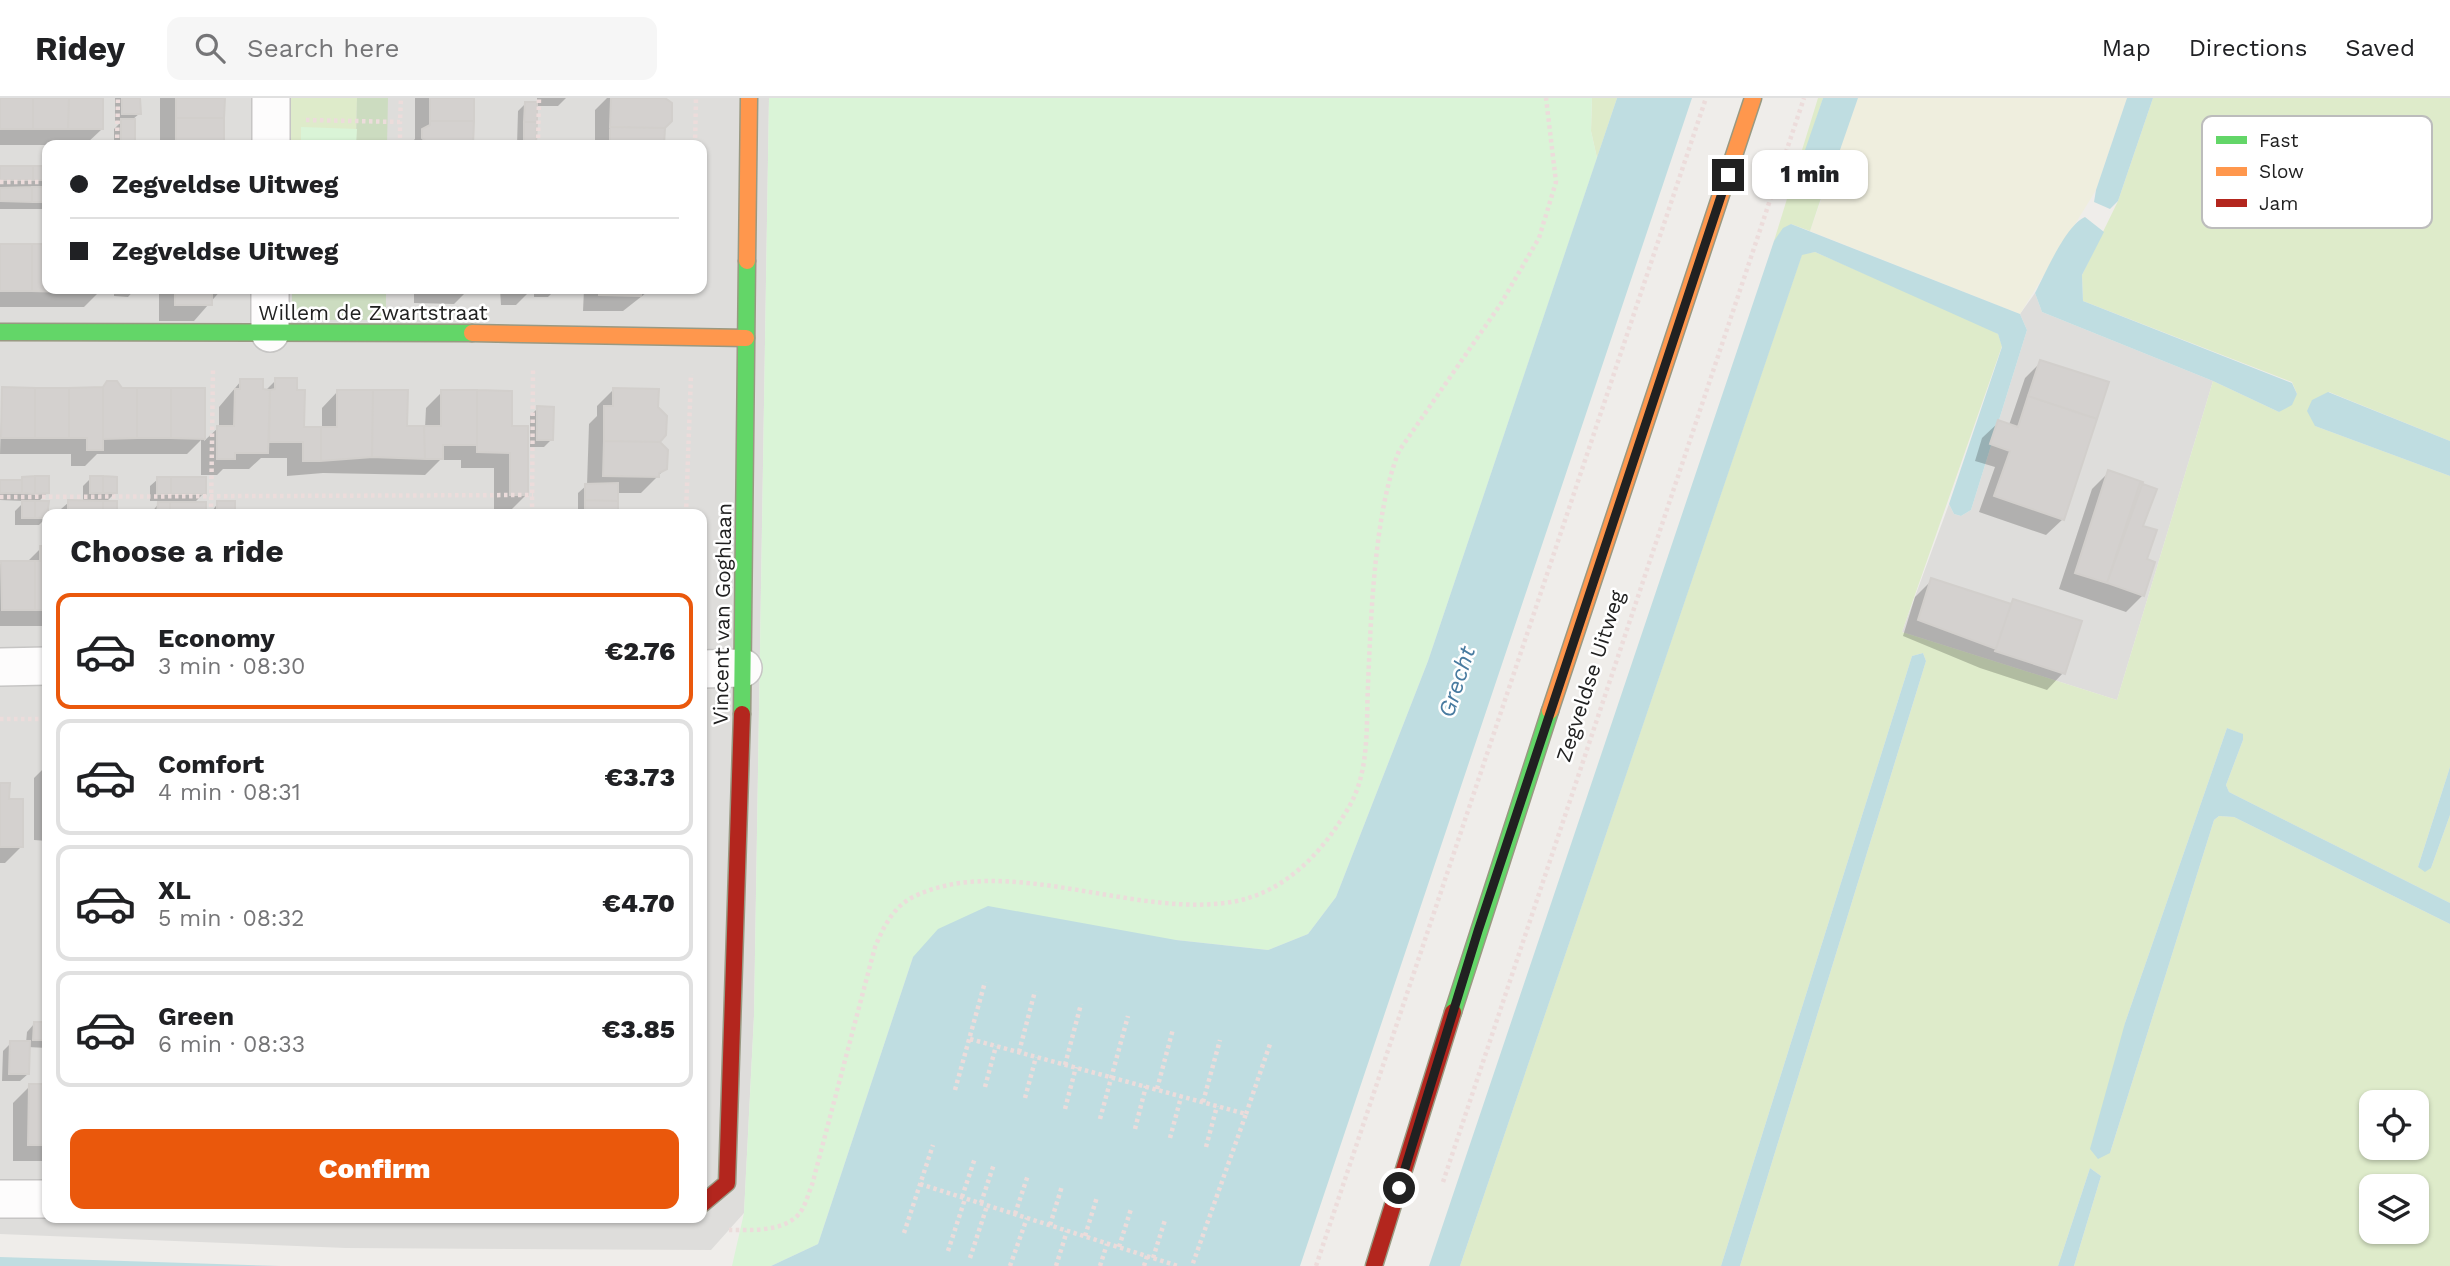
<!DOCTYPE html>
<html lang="en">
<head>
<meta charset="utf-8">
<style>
  body { margin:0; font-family:"Work Sans",sans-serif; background:#f6f6f6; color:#202124; height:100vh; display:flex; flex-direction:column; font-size:26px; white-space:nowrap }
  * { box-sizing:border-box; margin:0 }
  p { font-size:23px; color:#757577 }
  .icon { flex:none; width:38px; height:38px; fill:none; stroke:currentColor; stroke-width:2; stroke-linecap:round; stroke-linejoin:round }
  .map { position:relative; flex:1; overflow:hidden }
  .sheet { position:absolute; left:42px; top:411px; width:665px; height:714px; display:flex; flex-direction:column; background:#fff; border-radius:14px; box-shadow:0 2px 5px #0004 }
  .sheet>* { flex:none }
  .banner { position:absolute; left:42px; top:42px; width:665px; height:154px; border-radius:14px; box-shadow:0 2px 5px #0004; display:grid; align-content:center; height:154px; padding:0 28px; background:#fff }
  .buttons { position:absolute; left:2359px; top:992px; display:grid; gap:14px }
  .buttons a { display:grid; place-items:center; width:70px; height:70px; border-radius:14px; background:#fff; box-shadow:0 2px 5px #0004; font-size:35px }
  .end { position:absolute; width:32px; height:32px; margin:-16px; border:9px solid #212121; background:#fff; box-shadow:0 0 0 4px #fff }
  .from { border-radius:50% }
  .bubble { position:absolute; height:49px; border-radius:14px; background:#fff; box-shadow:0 2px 5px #0004; font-size:23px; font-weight:800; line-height:49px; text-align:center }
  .banner b { display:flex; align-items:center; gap:24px; height:66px; font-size:26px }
  .banner b+b { border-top:2px solid #e0e0e0 }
  .banner i { width:18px; height:18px; background:#202124 }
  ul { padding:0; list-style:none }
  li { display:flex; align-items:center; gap:21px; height:116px; margin:0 14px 10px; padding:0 14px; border:4px solid #e0e0e0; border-radius:14px }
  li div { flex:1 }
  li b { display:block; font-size:26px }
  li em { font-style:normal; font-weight:800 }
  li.on { border-color:#ea580c }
  li>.icon { width:63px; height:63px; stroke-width:1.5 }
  h2 { padding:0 28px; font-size:32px; line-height:84px }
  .cta { display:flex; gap:14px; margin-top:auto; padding:14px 28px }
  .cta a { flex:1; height:80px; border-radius:14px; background:#ea580c; color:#fff; font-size:28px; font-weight:800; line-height:80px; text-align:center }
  header { display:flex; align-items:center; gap:42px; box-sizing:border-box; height:98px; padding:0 35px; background:#fff; border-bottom:2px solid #e0e0e0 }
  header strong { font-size:33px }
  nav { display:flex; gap:38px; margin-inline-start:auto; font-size:24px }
  .search { width:490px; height:63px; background:#f6f6f6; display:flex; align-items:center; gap:18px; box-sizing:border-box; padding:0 24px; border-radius:14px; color:#757577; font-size:26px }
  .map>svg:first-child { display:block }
  .residential { fill:#dedddb; fill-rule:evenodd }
  .farmland { fill:#efeede }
  .grass { fill:#deebca; fill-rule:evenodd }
  .forest { fill:#ccdcc0 }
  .park { fill:#daf4d7 }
  .water { fill:#bfdde1 }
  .shadow { fill:#0003 }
  .building { fill:#d4d1cf; stroke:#d2cfcc; stroke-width:2 }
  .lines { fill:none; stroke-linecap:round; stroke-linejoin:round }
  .street-casing { stroke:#c6c5c4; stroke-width:40 }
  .fast-casing { stroke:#999982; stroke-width:19 }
  .slow-casing { stroke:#999982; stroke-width:19 }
  .jam-casing { stroke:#999982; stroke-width:19 }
  .path { stroke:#ecdcdb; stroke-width:4.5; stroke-dasharray:3.5 3.5; stroke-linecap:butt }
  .street { stroke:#fdfcfc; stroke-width:37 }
  .fast { stroke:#63d668; stroke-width:16 }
  .slow { stroke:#ff974d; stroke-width:16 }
  .jam { stroke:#b3261e; stroke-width:16 }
  .route { stroke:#212121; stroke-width:9 }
  .labels { text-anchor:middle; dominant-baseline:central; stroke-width:5; stroke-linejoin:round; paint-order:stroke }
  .street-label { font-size:21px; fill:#212121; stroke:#fff }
  .water-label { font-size:23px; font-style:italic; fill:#487ba0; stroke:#fff }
  .key { fill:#fff; stroke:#bcbcbc; stroke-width:2 }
  .key-label { font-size:19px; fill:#212121 }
</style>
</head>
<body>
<header>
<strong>Ridey</strong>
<div class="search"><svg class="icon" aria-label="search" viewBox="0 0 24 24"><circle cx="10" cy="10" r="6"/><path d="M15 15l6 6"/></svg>Search here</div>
<nav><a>Map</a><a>Directions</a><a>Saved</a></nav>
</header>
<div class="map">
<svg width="2450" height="1168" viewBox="0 0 2450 1168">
  <rect width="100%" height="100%" fill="#efedea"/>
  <path class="residential" d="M0,0H769L754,918L744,1115L711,1152L346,1150L0,1136ZM47,47H702V191H47ZM47,416H702V1120H47Z
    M2035,195L2042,214L2213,283L2117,602L1902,534L1949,406L1954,416L1961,418L1971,412L2027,232L2020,216Z"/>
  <path class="farmland" d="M1858,0H2127L2096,92L2020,216L1810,133Z"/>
  <path class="grass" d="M290,0H357L356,47H291Z
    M1592,0H1617L1597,60L1591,33Z
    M1818,0H1823L1805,55L1808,71L1814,77L1829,76L1810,133L1791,126L1774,143Z
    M2153,0H2450V343L2329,294L2315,328L2450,378V669L2418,769L2431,770L2450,717V805L2229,694L2226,687L2243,642L2242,636L2227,630L2125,925L2110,1055L2214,722L2219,718L2234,719L2450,826V1168H2074L2101,1078L2090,1070L2058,1168H1740L1926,563L1923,555L1912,558L1721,1168H1460L1802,156L1815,154L1976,224L1998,236L2002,248L1902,534L2117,602L2213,283L2279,314L2297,296L2292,284L2083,203L2082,177L2118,103ZM2371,1004H2417V1050H2371ZM2371,1088H2417V1134H2371Z"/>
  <path class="forest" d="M357,0H388L387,47H356Z
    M297,191H386V222H292V196Z"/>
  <path class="park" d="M769,0H1592L1591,33L1597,60L1428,563L1336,799L1308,836L1268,852L1176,842L913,859L818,1146L771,1168H732L744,1115L754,918Z
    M301,29L357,31L356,47H301Z"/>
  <path class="water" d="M1617,0H1692L1300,1168H771L818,1146L913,859L938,831L988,808L1176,842L1268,852L1308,836L1336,799L1428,563Z
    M1823,0H1858L1832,75L1823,78L1808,71L1804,55Z
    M2127,0H2153L2118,103L2110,111L2094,104L2096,92Z
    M2085,119L2104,134L2082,177L2083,203L2292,285L2297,296L2292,307L2279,314L2213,283L2042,214L2035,195C2045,176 2066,127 2085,119Z
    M1791,126L2020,216L2027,232L1971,412L1961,418L1954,416L1949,406L2002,249L1998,236L1815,154L1802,157L1460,1168H1429L1774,143L1783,130Z
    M2328,294L2450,343V378L2315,328L2307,313L2312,302Z
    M1923,555L1926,563L1740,1168H1721L1912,558Z
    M2227,630L2243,636V642L2226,687L2229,694L2450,805V826L2234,719L2219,718L2214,722L2110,1055L2098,1061L2090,1051L2125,925Z
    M2450,669V717L2431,770L2425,774L2418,769Z
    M2090,1070L2101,1078L2074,1168H2058Z
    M0,1159L281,1168H0Z"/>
  <path class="shadow" d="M0,0H102V31L85,47H0Z
    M115,0H139V16L133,21V47H114V31L122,23H115Z
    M152,0H223V47H160V0Z
    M415,0H472L471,47H408L415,41Z
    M537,0H566L558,8H535L534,45L517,47L518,13L525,6H537Z
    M607,0H664L663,47H595V12Z
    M0,69L47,70V111H0Z
    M0,147H47V191L100,193L84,209H0Z
    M114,191H135L128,199L114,198Z
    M159,191H222L194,223H159Z
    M414,191H469L454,206L414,205Z
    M500,191H532L516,207H501Z
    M534,191H556L548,199H534Z
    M584,191H651L623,213H583Z
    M2041,264L2063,421L2046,437L1979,414L1995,369L1975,363L1982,340L1999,324L2009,327L2025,280Z
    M276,282L302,330L322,331V310L338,293L406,330H425L426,310L442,294L510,329L527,396L510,413H494V370H461V362H440L425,377L323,375L287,378V360H261L249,371H223L217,377H201V342L187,356H97L85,368H71V356H0L2,291L204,292V343L219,329V309L241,283L265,293Z
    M614,291L658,343L666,370L641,395H616V416H578V395L587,387L589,326L597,318V308Z
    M538,310L552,341L544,349H530V318Z
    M2109,374L2141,429L2143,497L2126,514L2059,491L2092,391Z
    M47,380V395L37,405H47V419L39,427H15V413L25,403L0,402V383Z
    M91,380L115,395L105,405H115V416H61V411L69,404H83V388Z
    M158,381L204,395L194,405H204V416H150L161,403H150V388Z
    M218,405H233V416H210Z
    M41,450H47V528H0V466L26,465Z
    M1932,482L2009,507L2013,503L2063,575L2047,592L1980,570L1903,538L1915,499Z
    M47,667V743L34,742V680Z
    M0,686L21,749L5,765H0Z
    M34,926H47V950L28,949V976L20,983H2L3,953L11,945H26L27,934Z
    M30,988H47V1063H13V1005Z"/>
  <path class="building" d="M0,0H33V31H0Z
    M33,0H69L68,31H33Z
    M69,0H103V31H68Z
    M122,0H140L141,16H122Z
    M176,0H225L224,20H176Z
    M430,0H474V23H430Z
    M611,0H665L672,5V23L665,30L610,29Z
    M525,4H537V24H524Z
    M176,20H224V47H176Z
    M121,21H135V47H121Z
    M430,23H474L473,47H430L422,40V31L430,27Z
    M524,24H537L536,46L524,45Z
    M610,29L665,30L664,47H610Z
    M0,68H33V82H0Z
    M33,68H47V82H33Z
    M32,89H47V104H32Z
    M32,89V104L0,103V90Z
    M0,146H32V193H0Z
    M32,146H47V191H66V194L32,193Z
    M66,191H102V194H66Z
    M175,191H223V192H212V207H175Z
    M599,191H641V198L599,197Z
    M2040,262L2109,284L2097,321L2028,298Z
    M275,280H297V292H305L304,329H321V363H303V344H269L270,292L275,291Z
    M240,281H263V291L270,292L268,355H235V361H217V328H234L235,291H240Z
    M107,283H117L122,290H137V340L103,341V289Z
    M2,289L35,290V340H1Z
    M103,289V352H87V340H69V290Z
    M35,290H69V340H35Z
    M137,290H171V340H137Z
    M171,290H205V341L171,340Z
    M613,290L659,291L658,309L667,318L666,337L660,344L604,343V308H613Z
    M337,292H373L372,359L321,363V329H337Z
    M373,292H408L407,328H424L425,361L372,359Z
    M441,292H477V347H443V361H425L424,328H441Z
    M477,292L512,293V328H528V397H510V355L477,354Z
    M2028,298L2097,321L2064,422L1994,398L2010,353L1990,346L1998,322L2018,329Z
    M537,308L554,309L553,342H537Z
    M604,343L660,344L668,352L667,371L659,375V379L603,378Z
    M2108,372L2143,384L2107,485L2075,475Z
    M35,378V396L22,395V379Z
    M35,378H49V395L35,396Z
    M90,378H103V395H90Z
    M103,378L117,379V395H103Z
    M157,379H171V396H157Z
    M171,379H206V396H171Z
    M0,382H22V395H0Z
    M618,385V403L585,402V386Z
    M2140,385L2157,391L2143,428L2157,432L2147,461L2155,464L2144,498L2107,485Z
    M68,402L103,403V416H68Z
    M585,402L618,403V416H585Z
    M22,403H35V420H22Z
    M35,403H49L47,420H35Z
    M103,403H117V416H103Z
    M217,403H235V416H217Z
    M158,404H170V416H157Z
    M170,404H206V416H170Z
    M40,448H47V512H35V463H40Z
    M1,463H35V512H2Z
    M1931,480L2011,506L1996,551L1918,522Z
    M2013,501L2082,523L2065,576L1995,553Z
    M0,685H10L9,701H23V749H0Z
    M34,924H47V942H33Z
    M10,943H30L29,976H9Z
    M29,986H47V1047H28Z"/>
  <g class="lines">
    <defs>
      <path id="street" d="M271,47V0
        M270,235V191
        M0,569L47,568
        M702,571L743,570
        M0,1101H47"/>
      <path id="fast" d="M0,234L472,235
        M742,616L747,163
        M1453,914L1550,613"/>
      <path id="slow" d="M747,163L749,0
        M472,235L746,240
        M1550,613L1753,0"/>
      <path id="jam" d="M702,1106L727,1085L742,616
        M1374,1168L1453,914"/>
    </defs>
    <use href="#street" class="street-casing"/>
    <use href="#fast" class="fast-casing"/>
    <use href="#slow" class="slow-casing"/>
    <use href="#jam" class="jam-casing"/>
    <path class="path" d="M306,22L400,24L401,0
      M117,47L118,0
      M400,47V24
      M538,47L539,0
      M695,47L696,0
      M0,84H47
      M0,399L533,397
      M211,416L213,270
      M532,416L533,270
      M686,416L691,276
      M0,621H47
      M970,941L1246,1016L1192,1168
      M1019,954L1035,893
      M1065,967L1081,906
      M985,989L996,948
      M1157,991L1173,931
      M955,992L985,884
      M1025,1000L1036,959
      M1203,1004L1220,942
      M1065,1011L1076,969
      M1246,1016L1270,946
      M1100,1021L1128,918
      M1135,1031L1146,988
      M1170,1040L1181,999
      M1206,1049L1217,1008
      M1443,1084L1804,0
      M920,1086L1178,1168
      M962,1099L975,1060
      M981,1105L994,1066
      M1015,1116L1028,1077
      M1050,1127L1062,1088
      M729,1132C751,1132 782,1134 798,1117C805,1110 808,1096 812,1087L875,849C883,830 893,809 913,799C1006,753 1139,823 1237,803C1289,792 1326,750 1350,707C1370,671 1366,626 1368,587C1371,519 1374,415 1399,353L1500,207L1539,140L1556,84L1546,0
      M904,1135L933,1047
      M1085,1138L1097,1099
      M1119,1149L1131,1111
      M948,1153L965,1101
      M970,1160L987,1108
      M1153,1160L1165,1122
      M1010,1168L1027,1120
      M1056,1168L1067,1133
      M1100,1168L1107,1146
      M1144,1168L1147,1158
      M1316,1168L1706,0"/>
    <use href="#street" class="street"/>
    <use href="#fast" class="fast"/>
    <use href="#slow" class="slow"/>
    <use href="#jam" class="jam"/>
  </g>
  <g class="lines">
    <path class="route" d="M1399,1090L1478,833L1728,77"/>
  </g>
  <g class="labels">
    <g class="street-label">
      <text x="373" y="214">Willem de Zwartstraat</text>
      <text transform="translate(722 516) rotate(-89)">Vincent van Goghlaan</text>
      <text transform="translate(1590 578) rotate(-72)">Zegveldse Uitweg</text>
    </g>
    <g class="water-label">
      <text transform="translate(1457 584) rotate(-72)">Grecht</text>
    </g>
  </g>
  <rect x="2202" y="18" width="230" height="112" rx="10" class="key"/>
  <rect x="2216" y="38" width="31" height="8" fill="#63d668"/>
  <rect x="2216" y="69" width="31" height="9" fill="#ff974d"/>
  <rect x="2216" y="101" width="31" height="8" fill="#b3261e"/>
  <g class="key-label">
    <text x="2259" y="49">Fast</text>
    <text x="2259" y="80">Slow</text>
    <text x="2259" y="112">Jam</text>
  </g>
</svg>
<div class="buttons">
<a><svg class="icon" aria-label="locate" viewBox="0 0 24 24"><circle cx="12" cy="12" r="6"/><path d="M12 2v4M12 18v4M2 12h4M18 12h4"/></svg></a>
<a><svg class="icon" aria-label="layers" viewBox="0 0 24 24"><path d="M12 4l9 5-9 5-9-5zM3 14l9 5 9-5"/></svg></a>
</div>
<i class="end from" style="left:1399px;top:1090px"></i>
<i class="end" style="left:1728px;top:77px"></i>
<div class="bubble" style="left:1752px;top:52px;width:116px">1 min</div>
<div class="banner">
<b><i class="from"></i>Zegveldse Uitweg</b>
<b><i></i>Zegveldse Uitweg</b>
</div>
<section class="sheet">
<h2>Choose a ride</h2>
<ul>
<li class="on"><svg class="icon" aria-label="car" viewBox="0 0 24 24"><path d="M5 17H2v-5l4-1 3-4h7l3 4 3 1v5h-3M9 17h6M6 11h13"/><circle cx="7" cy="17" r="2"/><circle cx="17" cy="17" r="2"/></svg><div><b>Economy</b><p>3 min · 08:30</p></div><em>€2.76</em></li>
<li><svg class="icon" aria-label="car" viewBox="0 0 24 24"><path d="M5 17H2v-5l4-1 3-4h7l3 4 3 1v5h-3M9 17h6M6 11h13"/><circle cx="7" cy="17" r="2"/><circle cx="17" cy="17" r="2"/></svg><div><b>Comfort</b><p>4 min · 08:31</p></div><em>€3.73</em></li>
<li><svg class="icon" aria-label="car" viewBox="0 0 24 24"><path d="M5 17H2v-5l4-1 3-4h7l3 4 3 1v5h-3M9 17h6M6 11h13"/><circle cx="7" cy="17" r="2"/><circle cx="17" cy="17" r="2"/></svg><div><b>XL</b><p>5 min · 08:32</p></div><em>€4.70</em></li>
<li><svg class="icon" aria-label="car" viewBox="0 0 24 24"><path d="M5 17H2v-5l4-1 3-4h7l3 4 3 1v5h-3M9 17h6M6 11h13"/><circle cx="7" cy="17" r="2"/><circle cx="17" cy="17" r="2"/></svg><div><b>Green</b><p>6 min · 08:33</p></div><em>€3.85</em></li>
</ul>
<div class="cta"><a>Confirm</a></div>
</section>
</div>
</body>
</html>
